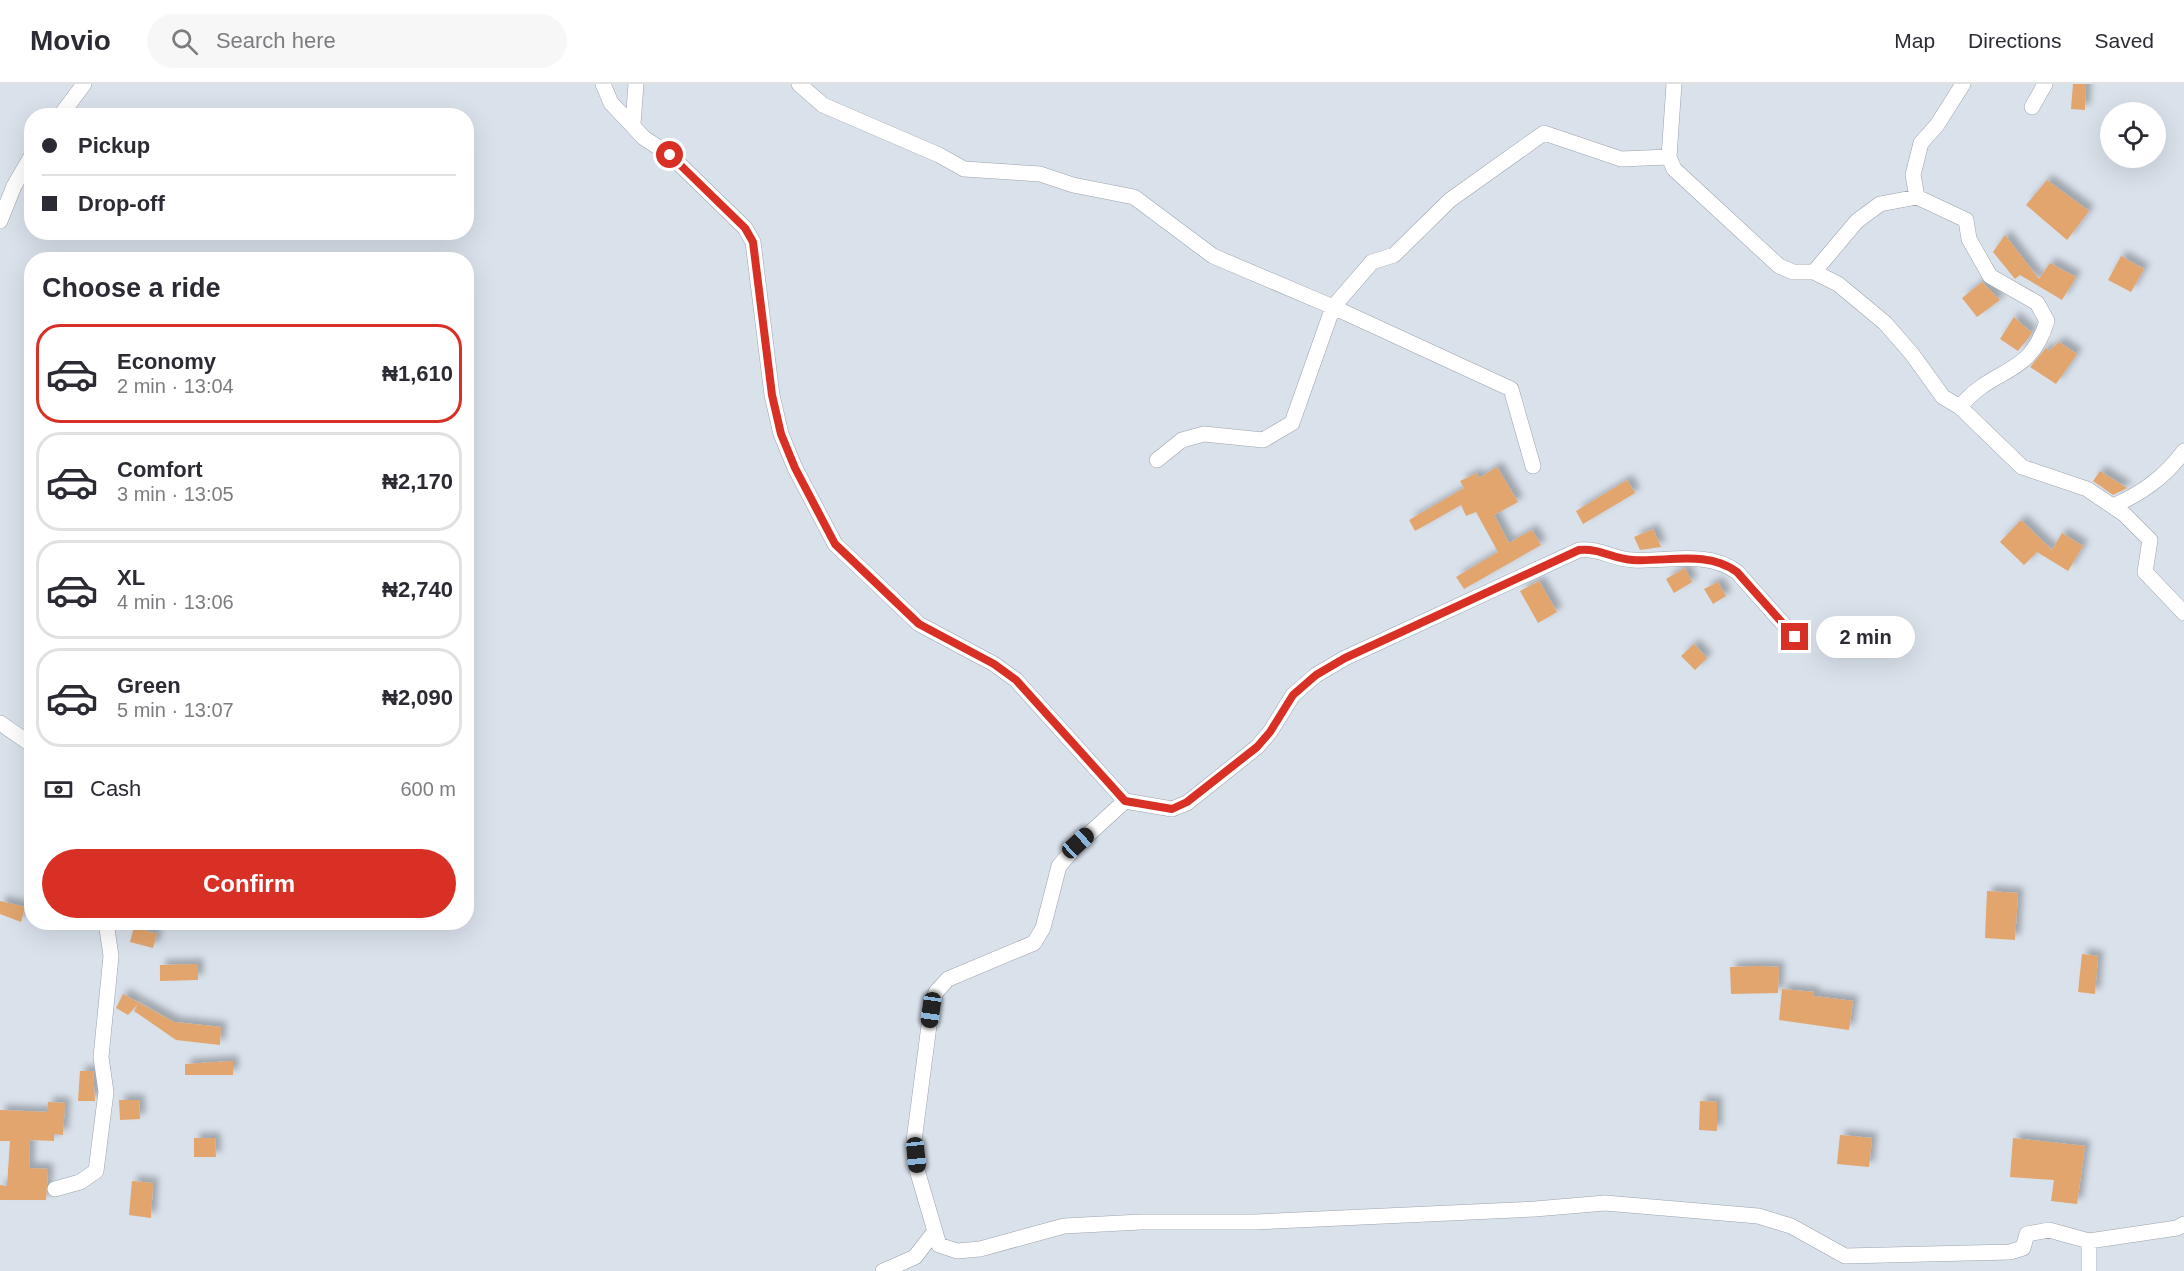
<!DOCTYPE html>
<html lang="en">
<head>
<meta charset="utf-8">
<style>
  body { margin:0; font-family:Arial,sans-serif; background:#f7f7f7; color:#2b2b33; height:100vh; display:flex; flex-direction:column; font-size:22px; white-space:nowrap }
  * { box-sizing:border-box; margin:0 }
  p { font-size:20px; color:#7c7c81 }
  .icon { flex:none; width:33px; height:33px; fill:none; stroke:currentColor; stroke-width:2; stroke-linecap:round; stroke-linejoin:round }
  .map { position:relative; flex:1; overflow:hidden }
  .details { position:absolute; left:24px; top:168px; width:450px; height:678px; display:flex; flex-direction:column; background:#fff; border-radius:24px; box-shadow:0 6px 24px #0002 }
  .details>* { flex:none }
  .top-card { position:absolute; left:24px; top:24px; width:450px; height:132px; border-radius:24px; box-shadow:0 6px 24px #0002; display:grid; align-content:center; height:132px; padding:0 18px; background:#fff }
  .buttons { position:absolute; left:2100px; top:18px; display:grid; gap:12px }
  .buttons a { display:grid; place-items:center; width:66px; height:66px; border-radius:50%; background:#fff; box-shadow:0 6px 24px #0002; font-size:30px }
  .end { position:absolute; width:27px; height:27px; margin:-14px; border:8px solid #d93025; background:#fff; box-shadow:0 0 0 3px #fff }
  .from { border-radius:50% }
  .bubble { position:absolute; height:42px; border-radius:21px; background:#fff; box-shadow:0 6px 24px #0002; font-size:20px; font-weight:600; line-height:42px; text-align:center }
  .car { position:absolute; width:18px; height:36px; margin:-18px -9px; border-radius:8px; box-shadow:0 0 4px 2px #0007; background:linear-gradient(#222 24%,#8ab4d8 0 40%,#222 0 76%,#8ab4d8 0 86%,#222 0) }
  .top-card b { display:flex; align-items:center; gap:21px; height:57px; font-size:22px }
  .top-card b+b { border-top:2px solid #e1e1e2 }
  .top-card i { width:15px; height:15px; background:#2b2b33 }
  ul { padding:0; list-style:none }
  li { display:flex; align-items:center; gap:18px; height:99px; margin:0 12px 9px; padding:0 6px; border:3px solid #e1e1e2; border-radius:24px }
  li div { flex:1 }
  li b { display:block; font-size:22px }
  li em { font-style:normal; font-weight:600 }
  li.active { border-color:#d93025 }
  li>.icon { width:54px; height:54px; stroke-width:1.5 }
  h2 { padding:0 18px; font-size:27px; line-height:72px }
  .pay { display:flex; align-items:center; gap:15px; height:66px; padding:0 18px; font-size:22px }
  .pay p { margin-inline-start:auto }
  .primary-button { display:flex; gap:12px; margin-top:auto; padding:12px 18px }
  .primary-button a { flex:1; height:69px; border-radius:36px; background:#d93025; color:#fff; font-size:24px; font-weight:600; line-height:69px; text-align:center }
  header { display:flex; align-items:center; gap:36px; box-sizing:border-box; height:84px; padding:0 30px; background:#fff; border-bottom:2px solid #e1e1e2 }
  header strong { font-size:28px }
  nav { display:flex; gap:33px; margin-inline-start:auto; font-size:21px }
  .search { width:420px; height:54px; background:#f7f7f7; display:flex; align-items:center; gap:15px; box-sizing:border-box; padding:0 21px; border-radius:33px; color:#7c7c81; font-size:22px }
  .map>svg:first-child { display:block }
  .building { fill:#e2a56e; filter:url(#shadow) }
  .lines { fill:none; stroke-linecap:round; stroke-linejoin:round }
  .street-casing { stroke:#9ba3ac; stroke-width:16 }
  .street { stroke:#fff; stroke-width:15 }
  .route { stroke:#d93025; stroke-width:8 }
</style>
</head>
<body>
<header>
<strong>Movio</strong>
<div class="search"><svg class="icon" aria-label="search" viewBox="0 0 24 24"><circle cx="10" cy="10" r="6"/><path d="M15 15l6 6"/></svg>Search here</div>
<nav><a>Map</a><a>Directions</a><a>Saved</a></nav>
</header>
<div class="map">
<svg width="2184" height="1187" viewBox="0 0 2184 1187">
  <defs>
    <filter id="shadow"><feDropShadow dx="5.5" dy="-5.5" stdDeviation="3" flood-color="#0004"/></filter>
  </defs>
  <rect width="100%" height="100%" fill="#d9e1eb"/>
  <path class="building" d="M2073,0H2086L2085,26L2071,25Z
    M2047,96L2089,127L2067,156L2026,121Z
    M2005,151L2039,195L2050,179L2076,193L2062,216L2020,191L2015,195L1993,168Z
    M2121,172L2144,185L2131,208L2108,196Z
    M1982,198L2000,216L1977,233L1962,214Z
    M2014,233L2032,249L2018,267L2000,255Z
    M2059,258L2077,270L2056,300L2030,283L2046,264L2049,267Z
    M1497,383L1518,418L1494,431L1509,459L1532,446L1541,461L1464,505L1456,493L1498,468L1476,428L1466,432L1461,421L1415,447L1409,436L1464,404L1460,397L1477,389L1479,394Z
    M2100,387L2127,404L2113,411L2093,397Z
    M1627,396L1635,409L1583,440L1576,427Z
    M2021,436L2052,466L2062,449L2083,462L2068,487L2037,468L2024,481L2000,458Z
    M1653,445L1661,463L1640,466L1634,453Z
    M1685,484L1692,498L1674,509L1666,495Z
    M1539,497L1557,528L1538,539L1520,507Z
    M1718,498L1726,512L1713,520L1704,505Z
    M1694,560L1707,574L1695,586L1681,572Z
    M1987,807L2018,809L2015,856L1985,854Z
    M0,817L25,823L21,838L0,830Z
    M134,843L157,850L153,864L130,858Z
    M2082,870L2098,872L2095,910L2078,908Z
    M198,880V896L160,897V881Z
    M1757,882L1779,883L1778,909L1731,910L1730,883Z
    M1782,905L1814,908V912L1853,917L1849,946L1779,936Z
    M123,910L174,938L221,943L220,961L176,956L134,927L138,920L128,931L116,924Z
    M233,977V991H185V980Z
    M80,987H93L95,1017H78Z
    M119,1016H139L140,1035L120,1036Z
    M1700,1017L1717,1018V1047L1699,1046Z
    M48,1018L65,1019L63,1051L54,1050V1057L30,1056L29,1084L48,1085L46,1116H0V1101L7,1102L10,1057H0V1026L47,1028Z
    M1840,1051L1872,1054L1869,1083L1837,1080Z
    M194,1054H215L216,1073H194Z
    M2013,1054L2085,1062L2077,1120L2051,1117L2054,1096L2010,1093Z
    M132,1097L153,1099L151,1134L129,1131Z"/>
  <g class="lines">
    <defs>
      <path id="street" d="M603,0L611,19L644,54L670,71L745,144L753,158L772,311L781,350L795,384L835,460L919,540L994,580L1016,596L1125,717L1172,725L1187,719L1257,663L1270,648L1293,611L1316,591L1345,574L1579,466C1601,464 1612,475 1633,476C1668,478 1707,466 1737,488L1795,553
        M799,0L823,21L939,71L964,85L1040,90L1073,101L1134,113L1213,172L1333,223L1511,305L1533,382
        M1674,0L1669,73L1674,85L1779,182L1793,188H1814L1838,200L1885,239L1912,270L1943,313L1960,323L2022,383L2087,405L2124,430L2150,456L2145,488L2184,529
        M2032,23L2045,0
        M60,32L84,0
        M633,40L636,0
        M1917,113L1913,91L1921,59L1937,41L1963,0
        M0,137L14,102L32,71
        M1814,188L1857,137L1880,120L1917,113L1966,136L1969,155L1990,192L2037,219L2047,237C2029,295 1994,281 1960,323
        M1157,376L1182,356L1204,350L1263,356L1292,339L1333,223L1372,178L1394,171L1450,116L1544,49L1621,75L1669,73
        M2113,422C2142,409 2165,393 2184,367
        M0,639L32,661
        M1125,717L1078,760L1059,782L1043,844L1034,859L948,895L936,908L931,926L914,1057L917,1086L939,1161L957,1167L980,1165L1064,1142L1141,1138H1255L1535,1125L1605,1119L1758,1132L1791,1142L1845,1172L2010,1168L2023,1164L2027,1150L2049,1146L2089,1157L2177,1144L2184,1140
        M55,1105L80,1098L96,1087L106,1008L101,973L111,872L106,838
        M2089,1157V1187
        M883,1187L915,1173L935,1147"/>
    </defs>
    <use href="#street" class="street-casing"/>
    <use href="#street" class="street"/>
  </g>
  <g class="lines">
    <path class="route" d="M670,71L745,144L753,158L772,311L781,350L795,384L835,460L919,540L994,580L1016,596L1125,717L1172,725L1187,718L1257,663L1270,648L1293,611L1316,591L1345,574L1579,466C1601,464 1612,475 1633,476C1668,478 1707,466 1737,488L1795,553"/>
  </g>
</svg>
<div class="buttons">
<a><svg class="icon" aria-label="locate" viewBox="0 0 24 24"><circle cx="12" cy="12" r="6"/><path d="M12 2v4M12 18v4M2 12h4M18 12h4"/></svg></a>
</div>
<i class="end from" style="left:670px;top:71px"></i>
<i class="end" style="left:1795px;top:553px"></i>
<div class="bubble" style="left:1816px;top:532px;width:99px">2 min</div>
<i class="car" style="left:1078px;top:759px;rotate:48deg"></i>
<i class="car" style="left:931px;top:926px;rotate:188deg"></i>
<i class="car" style="left:916px;top:1071px;rotate:174deg"></i>
<div class="top-card">
<b><i class="from"></i>Pickup</b>
<b><i></i>Drop-off</b>
</div>
<section class="details">
<h2>Choose a ride</h2>
<ul>
<li class="active"><svg class="icon" aria-label="car" viewBox="0 0 24 24"><path d="M5 17H2v-5l4-1 3-4h7l3 4 3 1v5h-3M9 17h6M6 11h13"/><circle cx="7" cy="17" r="2"/><circle cx="17" cy="17" r="2"/></svg><div><b>Economy</b><p>2 min · 13:04</p></div><em>₦1,610</em></li>
<li><svg class="icon" aria-label="car" viewBox="0 0 24 24"><path d="M5 17H2v-5l4-1 3-4h7l3 4 3 1v5h-3M9 17h6M6 11h13"/><circle cx="7" cy="17" r="2"/><circle cx="17" cy="17" r="2"/></svg><div><b>Comfort</b><p>3 min · 13:05</p></div><em>₦2,170</em></li>
<li><svg class="icon" aria-label="car" viewBox="0 0 24 24"><path d="M5 17H2v-5l4-1 3-4h7l3 4 3 1v5h-3M9 17h6M6 11h13"/><circle cx="7" cy="17" r="2"/><circle cx="17" cy="17" r="2"/></svg><div><b>XL</b><p>4 min · 13:06</p></div><em>₦2,740</em></li>
<li><svg class="icon" aria-label="car" viewBox="0 0 24 24"><path d="M5 17H2v-5l4-1 3-4h7l3 4 3 1v5h-3M9 17h6M6 11h13"/><circle cx="7" cy="17" r="2"/><circle cx="17" cy="17" r="2"/></svg><div><b>Green</b><p>5 min · 13:07</p></div><em>₦2,090</em></li>
</ul>
<div class="pay"><svg class="icon" aria-label="cash" viewBox="0 0 24 24"><path d="M3 7h18v10H3z"/><circle cx="12" cy="12" r="2"/></svg>Cash<p>600 m</p></div>
<div class="primary-button"><a>Confirm</a></div>
</section>
</div>
</body>
</html>
